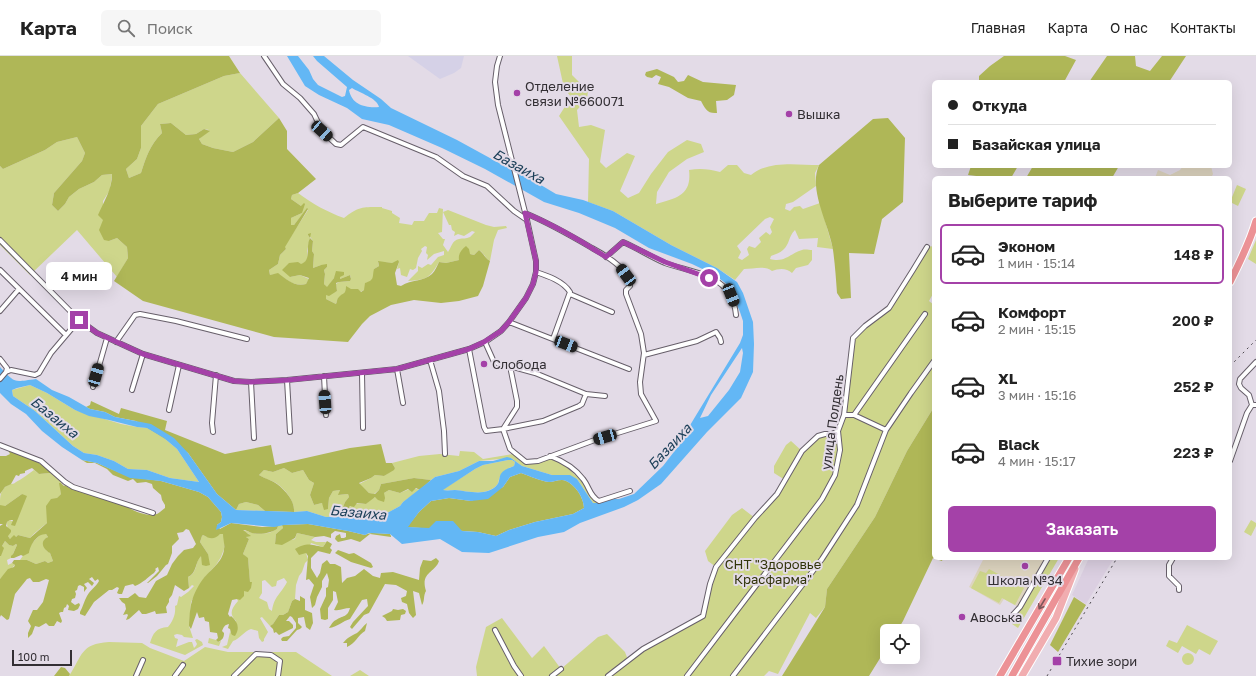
<!DOCTYPE html>
<html lang="ru">
<head>
<meta charset="utf-8">
<style>
  body { margin:0; font-family:"Golos Text",sans-serif; background:#f6f6f6; color:#222; height:100vh; display:flex; flex-direction:column; font-size:15px; white-space:nowrap }
  * { box-sizing:border-box; margin:0 }
  p { font-size:13px; color:#767676 }
  .icon { flex:none; width:22px; height:22px; fill:none; stroke:currentColor; stroke-width:2; stroke-linecap:round; stroke-linejoin:round }
  .map { position:relative; flex:1; overflow:hidden }
  .drawer { position:absolute; left:932px; top:120px; width:300px; height:384px; display:flex; flex-direction:column; background:#fff; border-radius:6px; box-shadow:0 4px 16px #0002 }
  .drawer>* { flex:none }
  .banner { position:absolute; left:932px; top:24px; width:300px; height:88px; border-radius:6px; box-shadow:0 4px 16px #0002; display:grid; align-content:center; height:88px; padding:0 16px; background:#fff }
  .controls { position:absolute; left:880px; top:568px; display:grid; gap:8px }
  .controls a { display:grid; place-items:center; width:40px; height:40px; border-radius:6px; background:#fff; box-shadow:0 4px 16px #0002; font-size:20px }
  .scale { position:absolute; left:12px; bottom:10px; width:60px; box-sizing:border-box; padding-left:4px; border:2px solid #332f34; border-top:0; font-size:11px; line-height:14px; white-space:nowrap; color:#332f34; -webkit-text-stroke:3px #e3dbe7; paint-order:stroke }
  .end { position:absolute; width:18px; height:18px; margin:-9px; border:5px solid #a441a8; background:#fff; box-shadow:0 0 0 2px #fff }
  .from { border-radius:50% }
  .bubble { position:absolute; height:28px; border-radius:6px; background:#fff; box-shadow:0 4px 16px #0002; font-size:13px; font-weight:600; line-height:28px; text-align:center }
  .car { position:absolute; width:12px; height:24px; margin:-12px -6px; border-radius:5px; box-shadow:0 0 3px 1px #0007; background:linear-gradient(#222 24%,#8ab4d8 0 40%,#222 0 76%,#8ab4d8 0 86%,#222 0) }
  .banner b { display:flex; align-items:center; gap:14px; height:38px; font-size:15px }
  .banner b+b { border-top:1px solid #e0e0e0 }
  .banner i { width:10px; height:10px; background:#222 }
  ul { padding:0; list-style:none }
  li { display:flex; align-items:center; gap:12px; height:60px; margin:0 8px 6px; padding:0 8px; border:2px solid transparent; border-radius:6px }
  li div { flex:1 }
  li b { display:block; font-size:15px }
  li em { font-style:normal; font-weight:600 }
  li.selected { border-color:#a441a8 }
  li>.icon { width:36px; height:36px; stroke-width:1.5 }
  h2 { padding:0 16px; font-size:18px; line-height:48px }
  .primary-button { display:flex; gap:8px; margin-top:auto; padding:8px 16px }
  .primary-button a { flex:1; height:46px; border-radius:6px; background:#a441a8; color:#fff; font-size:16px; font-weight:600; line-height:46px; text-align:center }
  header { display:flex; align-items:center; gap:24px; box-sizing:border-box; height:56px; padding:0 20px; background:#fff; border-bottom:1px solid #e0e0e0 }
  header strong { font-size:19px }
  nav { display:flex; gap:22px; margin-inline-start:auto; font-size:14px }
  .search { width:280px; height:36px; background:#f6f6f6; display:flex; align-items:center; gap:10px; box-sizing:border-box; padding:0 14px; border-radius:6px; color:#767676; font-size:15px }
  .map>svg:first-child { display:block }
  .built { fill:#dbcfe1 }
  .industrial { fill:#d5d1e7 }
  .education { fill:#ddd4bf }
  .green { fill:#ced68b; fill-rule:evenodd }
  .forest { fill:#afb757 }
  .water { fill:#63b7f5; fill-rule:evenodd }
  .lines { fill:none; stroke-linecap:round; stroke-linejoin:round }
  .minor-casing { stroke:#675f6a; stroke-width:6 }
  .primary-casing { stroke:#fff; stroke-width:9 }
  .trunk-casing { stroke:#fff; stroke-width:9 }
  .minor { stroke:#fff; stroke-width:4 }
  .primary { stroke:#f1adb0; stroke-width:7 }
  .trunk { stroke:#ec9296; stroke-width:7 }
  .rail { stroke:#4c484e; stroke-width:1; stroke-dasharray:2 4; stroke-linecap:butt }
  .oneway { stroke:#7d575b }
  .route { stroke:#a441a8; stroke-width:5 }
  .poi-dot { fill:#a441a8; stroke:#e3dbe7; stroke-width:1.5 }
  .labels { text-anchor:middle; dominant-baseline:central; stroke-width:4; stroke-linejoin:round; paint-order:stroke }
  .poi-label { font-size:13px; fill:#332f34; stroke:#e3dbe7; text-anchor:start }
  .street-label { font-size:13px; fill:#332f34; stroke:#e3dbe7 }
  .park-label { font-size:13px; fill:#31340a; stroke:#e3dbe7 }
  .water-label { font-size:14px; font-style:italic; fill:#1a3e57; stroke:#e3dbe7 }
</style>
</head>
<body>
<header>
<strong>Карта</strong>
<div class="search"><svg class="icon" aria-label="search" viewBox="0 0 24 24"><circle cx="10" cy="10" r="6"/><path d="M15 15l6 6"/></svg>Поиск</div>
<nav><a>Главная</a><a>Карта</a><a>О нас</a><a>Контакты</a></nav>
</header>
<div class="map">
<svg width="1256" height="620" viewBox="0 0 1256 620">
  <rect width="100%" height="100%" fill="#e3dbe7"/>
  <path class="built" d="M1089,502H1114L1086,548L1072,539Z"/>
  <path class="industrial" d="M408,0H464L461,12L454,17L440,23Z"/>
  <path class="education" d="M1183,110H1211L1213,118L1211,122H1155L1158,114L1170,119L1180,114Z
    M984,502H1046L1018,551L1004,543L1000,549L969,531Z"/>
  <path class="green" d="M557,0H572V19L588,35L587,43L577,54L579,71L591,69L605,74L600,106L606,112L627,97L635,100L620,135L628,142L639,137L651,118L668,96L687,84L701,88L704,96L687,103L669,116L657,136L656,148C677,142 692,139 689,114C700,112 709,113 720,116L728,109H737L744,117L751,119C769,104 797,109 819,109L815,117L816,130L793,146L786,148L785,153L790,155L794,151L800,150L803,153L820,147L833,193L817,191L818,182L799,183L795,174C788,181 790,188 783,194C780,197 775,198 771,200L770,203C785,207 789,198 802,194C805,193 809,194 812,194V204L808,209L796,212L792,217C787,212 779,212 772,215C765,209 753,213 744,213L735,224L717,212L671,189L613,155L588,146L589,103L559,60L571,41L564,32ZM770,161L774,163L770,171L772,176L770,179L766,176L759,182L761,186L755,192L749,190L747,193L749,199L742,204L738,202L741,196L737,190L765,163Z
    M240,17L279,62L253,86L233,96L213,92L202,88L199,83L209,74L204,73L196,78L186,79L171,67L160,68L162,77C150,89 146,101 141,117L129,122L126,113L137,103L141,92V70L158,48L224,20Z
    M77,81L85,97L82,105L54,137L52,149L58,155L65,148L69,141L79,133L94,126L102,119L112,118L110,134L103,145V164L109,185L117,182L127,191L128,202L117,221L77,174L30,219L0,189V110L3,113L45,94L57,86Z
    M1237,129L1246,133L1238,150L1230,146Z
    M298,137C313,148 327,156 344,162C359,150 363,151 382,151V152L392,155V157L400,162L399,167L412,169L414,165H424L429,157H437L439,152L443,153L442,176L438,177L443,183H445L443,189L448,196C451,192 452,184 459,183C463,182 466,183 470,181L475,176L472,175L464,180L458,178L454,180L455,176L452,174L451,169H449L443,156L448,154L486,169L494,171L506,170L507,172L498,174L494,184L490,205C485,202 484,197 479,194L474,199L470,198L459,204L446,207L439,206C430,222 426,224 408,225L418,215V210L422,212L428,208L431,209L438,201L444,199V195L434,198L427,204L428,199L426,197L427,191L425,190L421,193L422,195L418,202L416,212L413,214L410,213L407,221L401,219L400,212L397,213L399,206L392,207L378,206L379,210L374,213V222L364,234L360,236L346,235L343,239L338,242L336,248L326,243V239L337,235L336,228L339,226L350,225L351,222L350,219L340,223V221L334,222L327,232L324,228L325,218L324,214L327,211L321,209L313,212L314,198L312,195L313,185L308,178V179L310,182L307,195L308,202C304,209 296,214 290,221L300,219L309,223L306,228C295,231 287,224 278,218L270,219L269,214L278,208L280,199L286,193L284,191L308,154L307,153L294,169H291V162L302,157L301,150L291,143L292,139Z
    M1256,184V208L1248,203Z
    M934,190V236L929,245L934,249V351L907,395L875,461L827,533L825,551L816,562L810,557L778,618L769,615L764,620H477L476,611L486,571L502,562L532,602L544,590L561,613L598,581L607,578L625,596L628,604L643,593L703,560L716,511L708,505L705,495L732,459L742,452L755,462L777,438L785,424L774,417V410L786,389L791,385L802,395L818,380L838,375L844,359L853,282L889,252L927,191Z
    M30,329L47,337L75,354L121,368L137,371L147,372L164,382L177,393L199,426L170,422L147,414L128,413L114,405L97,399L84,397L73,390L35,355L13,340L12,334Z
    M460,395L474,396L483,403L513,398L525,407L552,403L562,407L582,425L594,445L599,447H593L577,423L570,420L552,419L522,410L511,402L479,405L459,415L435,421L431,424L414,422L381,428L379,434L374,438L369,437L359,428L371,422L375,419L384,420L395,412L392,407L419,400L440,398L459,400Z
    M508,404H512L515,406L514,410C510,411 502,416 500,421C498,424 499,427 497,429C486,441 468,435 455,434C450,434 447,435 442,434L475,413L483,409Z
    M284,412L292,417L303,414L309,424L314,427L310,439L314,449L322,447L328,453L329,442L333,435L340,434L339,439L348,438L349,441L345,446L342,454L346,456C351,447 357,447 366,448L372,442L383,439L384,437L389,434L400,437C407,434 413,431 420,434L403,446L400,450L380,461L374,459L326,461L307,455L294,456C295,445 285,433 276,427C271,424 265,423 259,419L264,414L273,416Z
    M34,414L39,418L50,417L62,425L61,427H60L61,438C54,445 47,457 47,467C41,472 35,476 30,482L18,479L16,481L10,483L8,480L7,466L10,464L15,467L25,443L22,438L5,450H1L0,449C0,439 0,433 10,428C12,428 14,428 16,426C22,423 28,418 34,414Z
    M246,446L258,449L265,455L236,454L239,448Z
    M1251,464L1256,467V470L1251,480L1244,476Z
    M282,469L283,472L276,478L275,488L295,483L297,477L315,481L311,484L316,486H326L323,491L311,487L306,497L308,504L305,507L302,516L299,520L296,529L295,543L292,545L288,556L283,559H279L273,568L270,570L262,561L260,562L268,576L264,583V585L262,586L259,582L258,575L251,573C244,575 240,583 233,585L228,593L222,591L227,589L230,576L233,579L236,565C229,558 231,553 238,545L237,543L250,527L248,503L243,498L249,483L246,481L249,478L243,475V474L256,478L269,477L277,473L278,470ZM284,522L287,526C281,538 274,540 272,555L269,553L267,546L259,542L262,537V525L265,524L272,531L276,530L277,525Z
    M42,478H46L48,481L45,483L43,486L46,494L50,497L53,505L48,507L45,505L36,508L27,504L21,505L20,504C26,496 33,484 42,478Z
    M220,478H224V493L221,501L216,509L204,522L191,546L189,570L193,582L184,581L182,579L177,578L174,579L175,582L178,583L176,591L189,586H192L194,592L196,590L197,588L195,584L197,583L202,586L203,589L185,599L150,587C153,577 156,572 168,571C173,565 176,558 175,550L177,549L179,540L181,541L188,536L194,530L192,529L189,532L188,521C198,517 195,505 201,499L202,504L208,498L200,486L202,480L203,479L207,481Z
    M5,485L9,489L13,490L16,488L17,489L11,502L7,504L8,509L12,507L15,509L0,523V500H1L2,490Z
    M1051,502H1059L1018,572L1012,568Z
    M989,513L1024,532L1015,549L1002,542L999,547L971,532L980,515L986,517Z
    M1187,569L1218,585L1210,599L1199,593L1196,598L1182,590L1178,597L1166,590L1169,584L1177,587Z
    M209,582L216,584L218,586L221,585L219,590L208,587Z
    M109,586L142,587L150,592L184,605L205,591L228,596H296L332,620H69C83,599 80,588 109,586Z
    M1182 603a6 6 0 1 1 12 0a6 6 0 1 1-12 0Z
    M360,614L369,620H350Z"/>
  <path class="forest" d="M0,0H229L240,17L224,20L158,48L141,70V92L137,103L126,113L129,122L141,117C146,101 150,89 162,77L160,68L171,67L186,79L196,78L204,73L210,75L199,83L202,88L213,92L233,96L253,86L279,62L287,75V93L316,123L298,137L292,139L291,143L301,150L304,147L305,148L302,157L291,162V169H294L307,152L308,153L285,191L286,193L280,199L278,208L269,214L270,219L278,217C287,224 295,231 306,228L309,222L300,219L290,221L282,214L289,207L298,206L301,208C312,204 305,192 310,182L308,179V178L311,177L310,182L313,185L312,195L314,198L313,212L321,209L327,208V211L324,214L325,218L324,228L327,231L334,222L336,215L344,216V219L340,221V223L350,219L351,223L350,225L339,226L336,227L337,235L329,240L326,239V243L336,248C337,246 337,243 338,242C343,236 346,239 346,230L351,233H358L361,236L364,234L365,227C375,224 372,221 374,213L379,210L378,205L392,207L398,204L399,206L395,217L397,229L401,230C412,223 423,226 432,218C435,215 437,210 439,206L446,207L459,204C458,198 461,194 466,190L469,193L470,198L474,199L479,194C484,198 485,202 490,205L483,230L478,240L459,245L441,247L414,244L391,249L370,260L362,268L348,286L274,281L143,245L114,225L128,202L127,191L117,182L109,185L104,184L99,174L103,164L98,159C104,145 112,134 112,118L102,119L94,126L79,133L69,141L65,148L58,155L52,149L54,137L82,105L85,97L77,81L57,86L45,94L3,113L0,110Z
    M1004,0H1065L1076,4L1064,26H979V20L990,10Z
    M1107,0H1135L1136,10L1150,15L1162,0H1186L1169,26H1089Z
    M657,13L674,21L678,26L684,25L688,19L703,26L736,29L734,39L727,44L716,45L717,57C707,58 705,52 701,45L688,42L669,31L658,28L661,21L656,19L652,22L647,21L645,19L646,16Z
    M888,62L905,82L903,146L882,163L874,198L849,197L851,242L841,243L837,237C836,223 835,208 833,194C829,168 808,134 819,109L873,63Z
    M971,110H1018L1011,122H993L968,119Z
    M1033,110H1119L1112,122H1026Z
    M91,345L119,358L121,352L167,365L165,374L225,398L271,389L275,409L350,392L381,388L386,407H392L395,412L394,414L384,420L375,419L371,422L359,427L369,437L375,438L379,434L381,428L414,422L431,424L420,434L416,432L412,436L408,433L400,437L389,434L384,437L385,442L384,446L378,444L375,441L366,448L357,447L354,451L350,450L346,456L342,454L345,446L349,441L348,438L338,439L340,434L333,435L329,442L328,453L324,454L322,447L314,449L310,439L314,427L309,424L303,414L292,417L284,412L273,416L264,414L259,419C265,423 272,424 277,428C286,435 295,445 294,456L265,455L258,449L246,446L239,448L236,454L217,438L188,397L136,365L115,361L105,356L90,353L86,351L90,349Z
    M934,351V502H943L942,505L933,502L903,565L897,575H887V591L869,620H782L825,551L827,533L875,461L907,395Z
    M8,394C28,401 48,409 62,425L50,417L39,418L32,412L25,415V417L20,418L19,420L16,419L11,428L5,431L0,438V400H6L10,398Z
    M82,404L97,407L130,421L161,425L199,436L208,441L221,456L222,461L221,466L217,469L220,473L231,467L262,471L278,470L277,473C271,477 260,479 252,477C248,476 247,474 243,474L251,480L246,481L249,483L243,498L248,502L250,526H252L251,532L248,536L244,535V540L240,544L237,543L232,544L228,558L230,561L231,560C238,566 240,572 235,580C230,579 231,576 230,573L228,572L229,568C224,569 224,571 222,575L224,577C224,582 222,584 218,586L216,584L218,582L217,577L210,576L209,566L205,565L204,561L199,562L197,556L191,573L189,570C190,550 191,540 203,523C210,514 223,506 224,493C225,489 223,483 223,478H220C214,484 210,483 203,479L202,480L200,486L208,498L210,509L206,510L202,509L201,500C195,506 197,517 188,521L189,532L184,535L175,529L172,539L169,543V546L166,551L167,557L156,558L155,555L146,558H142L139,554L129,563L126,564L128,559L127,558L123,559L126,553L125,548L122,546L119,542H128L135,537L139,541L146,542L156,525L167,519L172,508L178,500L184,494L193,492L196,488L189,474L186,473L183,476L177,477L179,483L172,490V497L168,508L166,509L157,520L148,527H147L159,515L158,511L155,513L156,514L154,517C148,521 143,527 135,530L133,528L125,530L122,538H119L117,537L119,532L117,531L112,534H109L94,546L85,560L80,558V556C83,551 84,545 87,540C90,534 96,531 99,525L98,523L95,525L92,521L89,523L94,527L92,530L88,526L84,528L87,532L84,536V531L80,529L78,530L77,534L75,535L76,538L75,542L72,543L71,546L75,549L79,547L80,549L78,553L74,555L68,554L69,550L67,548L66,551L64,552L63,556H61L59,557L62,565L61,567L57,565L54,570H49L46,567L39,571L35,570L32,578L28,582V577L31,570L28,565L33,554H37L43,546L49,524L46,523L39,526H33L30,522L27,523L15,538L9,563L7,564L1,559L0,561V523L8,513L14,511L15,509L12,507L14,504H27L36,508L45,505L48,507L53,505L50,497C43,493 39,485 48,481L46,478C37,478 30,489 29,497L23,500L21,499L14,502H11V500L13,498L17,489L16,488L13,490L9,489L5,485L2,490L4,492L1,500H0V470L3,468H0V449L5,450L22,438L27,440L15,470L11,469L13,464H10L7,466L6,470L11,474V476L8,480L10,483L14,479L16,481L18,479L30,482L47,467L46,450L51,443L57,442L61,438L59,427H61L64,430L65,429L69,432L126,450C133,455 147,461 157,458C159,457 162,454 165,452V449L162,444L161,439L153,432L152,428L146,426L137,427L133,423L128,425L113,419L107,413L95,407H87Z
    M521,417C530,420 540,425 549,426C553,426 557,424 562,424C573,425 584,441 584,452L573,458L535,466L509,474L496,480L478,476L407,471L419,456L431,445L449,442L471,445L503,431L510,421Z
    M308,468L348,475L365,479C372,475 382,478 390,478L391,480V481L370,478L360,486L351,483L338,486L335,483L336,480L340,478L341,482H344L346,481V477L335,475L331,478V482L324,480L315,481L297,477L295,482L282,489L275,488L276,478L283,472L282,469Z
    M327,485L332,488L330,492L332,494L330,498L318,495L311,502V512L317,522L320,517L322,508L327,504L330,508H335L341,511L342,527L347,522L355,520L364,513L373,520L380,522L381,517L393,516L419,524L420,512L423,504L431,505L436,502L439,505C435,517 420,516 426,535C423,540 425,545 422,549L419,537L413,535L416,559L413,562L409,557L407,548L402,546L401,542L406,540L407,535L396,529L385,528L369,557L364,559L352,573L350,571L353,566L368,550L367,543L362,544L350,563C343,565 337,571 329,572C331,569 333,565 336,564C343,559 347,562 350,552C344,552 341,555 334,554L338,546L336,536L333,535V544L328,552V563L325,564L321,563L320,553L326,540V532L328,531L329,524L327,517L322,525V531L317,541L315,549L312,552L310,541L314,529L309,523L306,524L308,500L306,497L299,499L295,493C308,486 310,489 323,491Z
    M338,494L349,498L354,497L371,507L373,511L371,512L351,506L335,497Z
    M300,540L305,543V554L312,557L313,567L310,574L306,571L304,561L298,562V567L302,571L300,573L297,574L287,585H282L281,583L283,581L289,580L296,572V567L292,561L290,560L286,565H289L293,569V572L279,579L276,576L274,577L273,573L270,570L273,568L279,559H283L288,556L292,545L295,543L300,545Z
    M1074,541L1086,549L1058,596L1050,589Z
    M393,553L398,554L403,553L406,555L405,558L401,559L400,564L387,565L385,562L382,560L392,555Z
    M367,567L365,575C358,579 355,588 347,591V587H343C348,581 351,580 357,577C360,575 363,570 367,567Z
    M61,611L65,612L70,618L69,620H54Z"/>
  <path class="water" d="M287,0H298L309,14L313,23L318,29L342,41L345,40L347,31L317,5L313,0H324L353,24L381,43L391,52L457,84L499,107L519,116L556,138L583,144L613,155L671,189L717,212L737,226L743,237L753,266L754,288L753,316L741,342L707,376L661,428L638,444L624,451L580,467L564,476L538,481L489,497L462,496L440,483L402,488L390,478L369,477L365,479L348,475L308,468L284,469L274,471L231,467L216,474L217,469L221,466L222,461L221,456L208,441L199,436L161,425L130,422L97,407L82,404L62,391L42,375L26,358L11,348L0,337V311C16,328 13,326 36,323L52,334L69,341L90,353L105,356L115,361L151,368L174,382L188,397L217,438L236,454L294,456L307,455L326,461L374,459L380,461L400,450L403,446L435,421L459,415L479,405H493L507,401L511,402L522,410L552,419H570L577,423L593,447H599L614,443H619L634,438L663,410L687,379L689,371L695,361L740,287L743,279V265L740,256L729,230L715,219L692,208L649,192L615,172L579,157L544,146L485,113L442,92L389,69L362,63L347,52L319,39L305,30ZM352,32C360,37 377,42 379,51C365,52 352,49 349,34ZM742,292L743,297L740,316L729,334L708,360L700,362L711,339ZM30,329L47,337L75,354L89,360L109,364L137,371L147,372L164,382L177,393L199,426L170,422L147,414L128,413L114,405L97,399L84,397L73,390L35,355L13,340L12,334L17,332ZM508,404H512L515,406L514,410C509,412 502,414 500,420C499,423 499,427 497,429C487,441 468,435 455,434C451,434 447,435 443,434L475,413L483,409ZM521,417C530,420 540,425 549,426C553,426 557,424 562,424C573,425 584,441 584,452L573,458L535,466L509,474L496,480L478,476L462,475L453,465H436L429,472L408,471L419,456L431,445L449,442L471,445L488,443L503,431L510,421Z"/>
  <g class="lines">
    <defs>
      <path id="minor" d="M264,0L283,28L300,42L314,58L322,75L336,88L341,89L363,71L436,101L463,120L487,130L514,155L527,164
        M0,184L79,264L97,277L143,298L234,325L251,326L287,324L397,313L469,293L485,286L501,275L509,266L526,242L533,228L536,216V205L527,164L498,49L495,26L497,10L500,0
        M606,201L623,186C637,192 651,201 665,207C696,218 732,218 736,259
        M0,214L66,279
        M536,216C548,220 563,225 570,236L553,283
        M570,238L612,256
        M0,255L19,233
        M509,266L629,313
        M116,286L135,259L140,258L176,265L247,283
        M485,286L494,306L535,317L586,338L605,340
        M469,293L484,371L486,375L503,373L543,365L579,350L582,348L586,338
        M644,299L697,285L716,276L720,282L721,286
        M0,303L7,312L6,316L11,314L35,319L39,317L51,297L79,264
        M430,304L439,335L444,375L445,398
        M510,310L517,345V351L503,373L510,393L526,406L538,405L592,385L656,365L641,338L640,326L644,297L641,278L626,238V234L630,230C629,226 628,222 626,218C619,207 603,198 592,192C570,179 549,167 525,157
        M397,313L403,347
        M362,317L363,372
        M324,320L326,359
        M0,323L6,316
        M287,324L290,376
        M251,326L254,382
        M93,331L107,282
        M132,334L143,298
        M1252,349L1249,339L1241,332L1239,328L1240,323L1256,306
        M169,354L179,309
        M844,359H854L886,374
        M854,359L925,258
        M213,376L212,367L216,319
        M0,389L41,405L65,426L73,431L153,457
        M550,400C563,405 575,412 583,423C589,430 590,441 599,445L630,435
        M1230,405L1247,357L1252,349H1256
        M1173,502L1169,509V520L1179,530V534
        M1008,564L1020,551L1048,502
        M495,574L514,610L521,620
        M136,620L143,604
        M175,620L183,609
        M234,620L256,598L271,599L280,605L278,620
        M552,620L561,613
        M608,620L643,593L703,560L710,528L716,511L755,462L777,438L802,395L818,380L825,378H832L838,375
        M687,620L822,443L835,419L840,394L838,375L844,359L853,282L865,270L889,252L913,214L927,191
        M733,620L822,503L857,449L886,374L911,337L934,305"/>
      <path id="primary" d="M1022,620L1056,562L1075,513"/>
      <path id="trunk" d="M1230,226C1240,206 1250,186 1256,165
        M1000,620L1069,502
        M1012,620L1079,502"/>
    </defs>
    <use href="#minor" class="minor-casing"/>
    <use href="#primary" class="primary-casing"/>
    <use href="#trunk" class="trunk-casing"/>
    <use href="#minor" class="minor"/>
    <use href="#primary" class="primary"/>
    <use href="#trunk" class="trunk"/>
    <path class="rail" d="M1230,310L1256,284
      M1047,620L1117,502"/>
  </g>
  <defs><path id="oneway-shaft" d="M-6 0H5M1.5-3L5.5 0L1.5 3" fill="none" stroke-width="1.6" stroke-linecap="round" stroke-linejoin="round"/></defs>
  <use class="oneway" href="#oneway-shaft" transform="translate(1042 548) rotate(121)"/>
  <g class="lines">
    <path class="route" d="M79,264L97,277L143,298L234,325L251,326L288,324L397,313L469,293L484,286L501,275L509,266L526,242L533,228L536,216V205L525,157C554,169 580,184 606,201L623,186L665,206L709,222"/>
  </g>
  <g class="poi-dot">
    <circle cx="517" cy="37" r="4"/>
    <circle cx="789" cy="58" r="4"/>
    <circle cx="484" cy="308" r="4"/>
    <circle cx="1025" cy="510" r="4"/>
    <circle cx="962" cy="561" r="4"/>
    <rect x="1052" y="600" width="10" height="10" rx="2"/>
  </g>
  <g class="labels">
    <g class="poi-label">
      <text x="525" y="30">Отделение<tspan x="525" dy="15">связи №660071</tspan></text>
      <text x="797" y="58">Вышка</text>
      <text x="492" y="308">Слобода</text>
      <text x="1025" y="524" text-anchor="middle">Школа №34</text>
      <text x="970" y="561">Авоська</text>
      <text x="1066" y="605">Тихие зори</text>
    </g>
    <g class="street-label">
      <text transform="translate(832 366) rotate(-82)">улица Полдень</text>
    </g>
    <g class="park-label">
      <text x="773" y="508">СНТ "Здоровье<tspan x="773" dy="15">Красфарма"</tspan></text>
    </g>
    <g class="water-label">
      <text transform="translate(519 110) rotate(29)">Базаиха</text>
      <text transform="translate(55 361) rotate(39)">Базаиха</text>
      <text transform="translate(669 390) rotate(-47)">Базаиха</text>
      <text transform="translate(358 456) rotate(5)">Базаиха</text>
    </g>
  </g>
</svg>
<div class="controls">
<a><svg class="icon" aria-label="locate" viewBox="0 0 24 24"><circle cx="12" cy="12" r="6"/><path d="M12 2v4M12 18v4M2 12h4M18 12h4"/></svg></a>
</div>
<div class="scale">100 m</div>
<i class="end from" style="left:709px;top:222px"></i>
<i class="end" style="left:79px;top:264px"></i>
<div class="bubble" style="left:46px;top:206px;width:66px">4 мин</div>
<i class="car" style="left:322px;top:75px;rotate:132deg"></i>
<i class="car" style="left:626px;top:219px;rotate:323deg"></i>
<i class="car" style="left:731px;top:239px;rotate:158deg"></i>
<i class="car" style="left:566px;top:288px;rotate:111deg"></i>
<i class="car" style="left:96px;top:319px;rotate:16deg"></i>
<i class="car" style="left:325px;top:346px;rotate:356deg"></i>
<i class="car" style="left:605px;top:381px;rotate:254deg"></i>
<div class="banner">
<b><i class="from"></i>Откуда</b>
<b><i></i>Базайская улица</b>
</div>
<section class="drawer">
<h2>Выберите тариф</h2>
<ul>
<li class="selected"><svg class="icon" aria-label="car" viewBox="0 0 24 24"><path d="M5 17H2v-5l4-1 3-4h7l3 4 3 1v5h-3M9 17h6M6 11h13"/><circle cx="7" cy="17" r="2"/><circle cx="17" cy="17" r="2"/></svg><div><b>Эконом</b><p>1 мин · 15:14</p></div><em>148 ₽</em></li>
<li><svg class="icon" aria-label="car" viewBox="0 0 24 24"><path d="M5 17H2v-5l4-1 3-4h7l3 4 3 1v5h-3M9 17h6M6 11h13"/><circle cx="7" cy="17" r="2"/><circle cx="17" cy="17" r="2"/></svg><div><b>Комфорт</b><p>2 мин · 15:15</p></div><em>200 ₽</em></li>
<li><svg class="icon" aria-label="car" viewBox="0 0 24 24"><path d="M5 17H2v-5l4-1 3-4h7l3 4 3 1v5h-3M9 17h6M6 11h13"/><circle cx="7" cy="17" r="2"/><circle cx="17" cy="17" r="2"/></svg><div><b>XL</b><p>3 мин · 15:16</p></div><em>252 ₽</em></li>
<li><svg class="icon" aria-label="car" viewBox="0 0 24 24"><path d="M5 17H2v-5l4-1 3-4h7l3 4 3 1v5h-3M9 17h6M6 11h13"/><circle cx="7" cy="17" r="2"/><circle cx="17" cy="17" r="2"/></svg><div><b>Black</b><p>4 мин · 15:17</p></div><em>223 ₽</em></li>
</ul>
<div class="primary-button"><a>Заказать</a></div>
</section>
</div>
</body>
</html>
